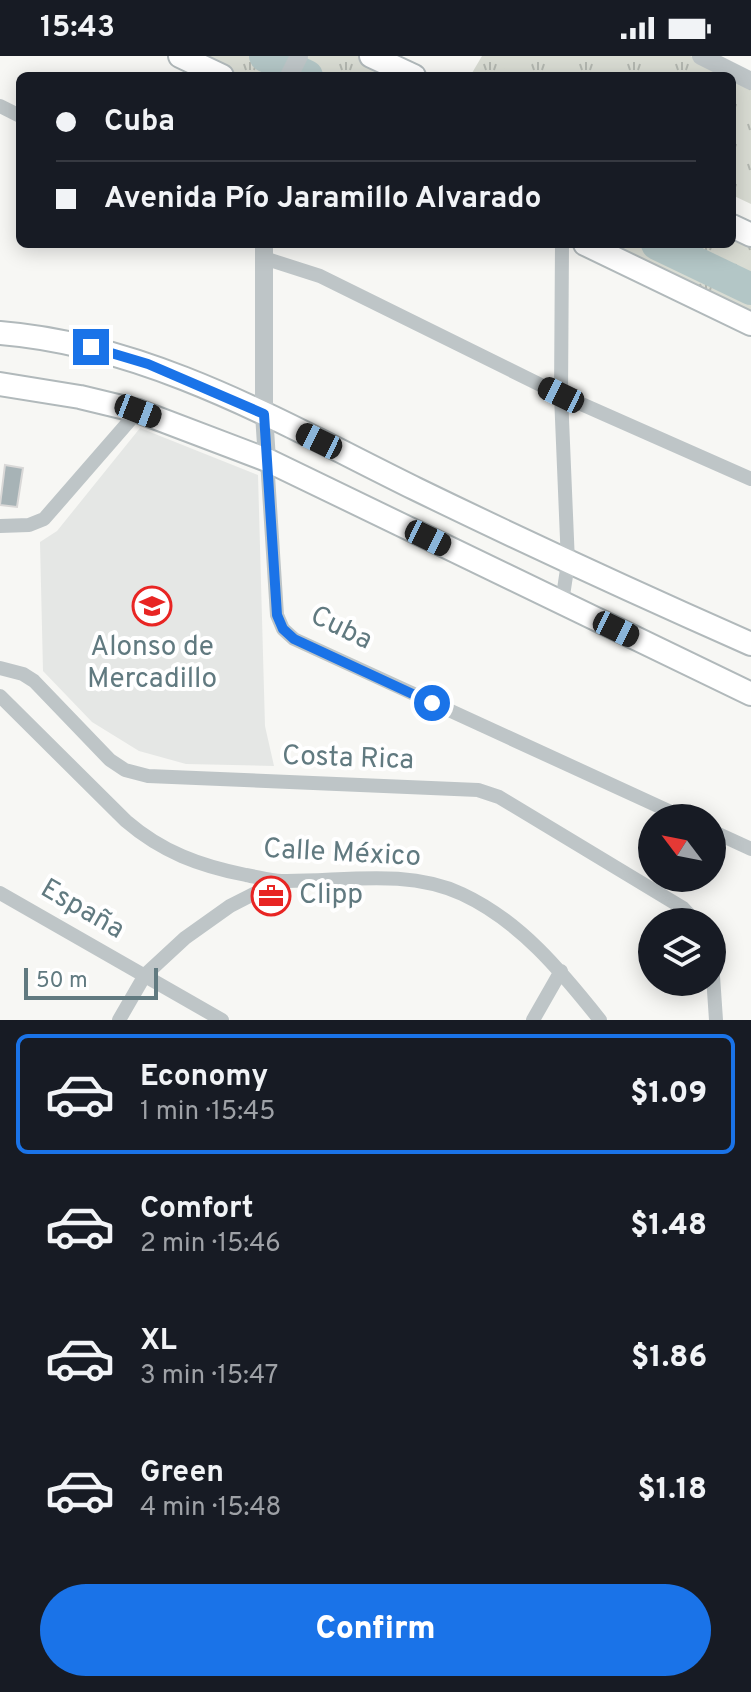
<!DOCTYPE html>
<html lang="en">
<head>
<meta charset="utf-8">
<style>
  body { margin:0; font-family:Overpass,sans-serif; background:#242831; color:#f1f3f6; height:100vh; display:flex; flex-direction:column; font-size:30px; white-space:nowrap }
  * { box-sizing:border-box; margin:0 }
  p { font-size:26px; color:#9ea1a6 }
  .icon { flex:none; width:44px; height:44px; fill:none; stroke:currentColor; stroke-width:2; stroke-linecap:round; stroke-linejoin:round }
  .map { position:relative; height:964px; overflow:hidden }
  .sheet { display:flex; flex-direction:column; background:#171b24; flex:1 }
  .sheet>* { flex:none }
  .banner { position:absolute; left:16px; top:16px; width:720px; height:176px; border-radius:12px; box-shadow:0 4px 20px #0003; display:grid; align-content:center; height:176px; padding:0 40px; background:#171b24 }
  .needle { width:52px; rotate:302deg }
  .buttons { position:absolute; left:638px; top:748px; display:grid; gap:16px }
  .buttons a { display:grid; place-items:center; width:88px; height:88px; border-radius:50%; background:#171b24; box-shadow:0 4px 20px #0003; font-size:40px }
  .scale { position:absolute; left:24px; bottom:20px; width:134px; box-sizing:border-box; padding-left:8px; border:4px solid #617a80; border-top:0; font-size:22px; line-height:28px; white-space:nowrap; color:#617a80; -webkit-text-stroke:6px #fff; paint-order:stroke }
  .end { position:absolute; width:36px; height:36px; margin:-18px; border:10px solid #1a73e8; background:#fff; box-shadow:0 0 0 4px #fff }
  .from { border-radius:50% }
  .car { position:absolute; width:24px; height:48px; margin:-24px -12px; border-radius:10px; box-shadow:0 0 6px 2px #0007; background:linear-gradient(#222 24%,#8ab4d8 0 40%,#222 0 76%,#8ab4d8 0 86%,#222 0) }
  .banner b { display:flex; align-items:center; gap:28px; height:76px; font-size:30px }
  .banner b+b { border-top:2px solid #363941 }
  .banner i { width:20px; height:20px; background:#f1f3f6 }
  ul { padding:14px 0 0; list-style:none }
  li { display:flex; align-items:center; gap:24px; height:120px; margin:0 16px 12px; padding:0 24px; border:4px solid transparent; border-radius:12px }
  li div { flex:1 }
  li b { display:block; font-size:30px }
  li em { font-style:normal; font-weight:800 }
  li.selected { border-color:#1a73e8 }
  li>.icon { width:72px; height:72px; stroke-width:1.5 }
  .action { display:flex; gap:16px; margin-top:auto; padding:16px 40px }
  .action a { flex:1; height:92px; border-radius:48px; background:#1a73e8; color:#fff; font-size:32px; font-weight:800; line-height:92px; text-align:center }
  .status { display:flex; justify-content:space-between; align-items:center; height:56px; padding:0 40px; background:#171b24; direction:ltr }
  .status svg { height:22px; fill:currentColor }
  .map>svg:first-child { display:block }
  .built { fill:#e5e7e5 }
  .grass { fill:url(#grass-tufts) }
  .pitch { fill:#d9dcd3 }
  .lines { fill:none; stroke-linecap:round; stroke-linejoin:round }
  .river { stroke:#b3c6c6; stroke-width:32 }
  .building { fill:#a7b3b6; stroke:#d9d8d7; stroke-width:2 }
  .primary-casing { stroke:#b1b9bb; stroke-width:26 }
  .minor { stroke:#bec5c7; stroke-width:14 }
  .tertiary { stroke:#bec5c7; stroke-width:18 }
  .primary { stroke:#fff; stroke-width:22 }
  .route { stroke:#1a73e8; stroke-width:10 }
  .labels { text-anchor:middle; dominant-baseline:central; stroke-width:8; stroke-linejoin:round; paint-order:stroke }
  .street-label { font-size:28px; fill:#617a80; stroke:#fff }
  .poi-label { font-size:28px; fill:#617a80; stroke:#fff }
</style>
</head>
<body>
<div class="status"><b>15:43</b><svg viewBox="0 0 49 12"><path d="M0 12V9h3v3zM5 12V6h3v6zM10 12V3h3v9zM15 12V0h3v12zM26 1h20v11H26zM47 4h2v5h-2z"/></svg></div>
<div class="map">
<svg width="751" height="964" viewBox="0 0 751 964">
  <defs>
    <pattern id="grass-tufts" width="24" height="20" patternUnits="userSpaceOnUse" patternTransform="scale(2)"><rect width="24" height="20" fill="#d9dcd3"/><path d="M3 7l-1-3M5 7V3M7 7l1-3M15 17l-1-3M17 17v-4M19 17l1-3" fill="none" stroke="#b3b7b0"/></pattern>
  </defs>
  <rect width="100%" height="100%" fill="#f7f7f4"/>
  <path class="built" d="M140,372L258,419L265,670L274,710L186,708L139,695L92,666L43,615L40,486L57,475Z"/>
  <path class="grass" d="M180,0H371L414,20H222Z
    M482,0H691L730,20H479L472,17Z
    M732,21L751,31V148L732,139Z
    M732,170L751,179V268L585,188H732Z"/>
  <path class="pitch" d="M488,0H536L525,20H519L487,3Z"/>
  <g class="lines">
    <path class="river" d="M265,0L307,20
      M657,188L751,233"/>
  </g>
  <path class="building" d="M5,409L23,412L17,451L0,449Z"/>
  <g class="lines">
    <defs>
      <path id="primary" d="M180,0L222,20
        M371,0L414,20
        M732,170L751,179
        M585,188L751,268
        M0,277C150,289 284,368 416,433C527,487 638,538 751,588
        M0,328L80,341L138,355L267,404L751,638"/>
    </defs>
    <use href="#primary" class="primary-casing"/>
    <path class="minor" d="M0,50L20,60
      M264,202L320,220L561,339L751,423
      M267,404L277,559L283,573L294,583L684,762
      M0,470L29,469L44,463L138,355
      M562,546L568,507L561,339L562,188
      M0,612L23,618L34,625L110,704L125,714L148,720L478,734L499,741L683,852L696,866
      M0,640L126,765C162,796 200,810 246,819C258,821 270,825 282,825C342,826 405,812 462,838C520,865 561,915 600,964
      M712,775L751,793
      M0,837L222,964
      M712,905L716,964
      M119,964L145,919L185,882L230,850L279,825
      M533,964L561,915"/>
    <path class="tertiary" d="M701,0L751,25
      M289,20L299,0
      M264,188V358L267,404"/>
    <use href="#primary" class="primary"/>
  </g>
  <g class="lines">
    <path class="route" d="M91,291L148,308L264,358L277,559L283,573L294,583L432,647"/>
  </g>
  <defs>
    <symbol id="school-ring" viewBox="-11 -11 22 22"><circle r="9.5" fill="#fff" stroke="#e82523" stroke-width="1.5"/><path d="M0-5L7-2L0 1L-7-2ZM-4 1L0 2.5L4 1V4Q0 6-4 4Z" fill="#e82523"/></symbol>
    <symbol id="office-ring" viewBox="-11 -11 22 22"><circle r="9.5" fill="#fff" stroke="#e82523" stroke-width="1.5"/><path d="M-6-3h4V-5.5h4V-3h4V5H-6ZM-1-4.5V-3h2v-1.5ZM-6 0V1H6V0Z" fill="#e82523"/></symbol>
  </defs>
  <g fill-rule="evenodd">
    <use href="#school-ring" x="130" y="528" width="44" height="44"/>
    <use href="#office-ring" x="249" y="818" width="44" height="44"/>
  </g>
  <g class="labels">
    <g class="street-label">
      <text transform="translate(341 573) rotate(26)">Cuba</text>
      <text transform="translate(348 703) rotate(2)">Costa Rica</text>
      <text transform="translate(342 798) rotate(3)">Calle México</text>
      <text transform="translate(82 854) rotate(30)">España</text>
    </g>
    <g class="poi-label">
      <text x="152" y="592">Alonso de<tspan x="152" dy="32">Mercadillo</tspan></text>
      <text x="299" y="840" text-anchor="start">Clipp</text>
    </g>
  </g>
</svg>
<div class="buttons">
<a><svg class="needle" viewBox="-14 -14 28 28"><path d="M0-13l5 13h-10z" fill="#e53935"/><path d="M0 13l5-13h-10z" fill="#9ea1a6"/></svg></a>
<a><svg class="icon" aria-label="layers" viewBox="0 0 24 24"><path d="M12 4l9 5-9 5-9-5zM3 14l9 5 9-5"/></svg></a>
</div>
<div class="scale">50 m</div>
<i class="end from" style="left:432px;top:647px"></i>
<i class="end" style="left:91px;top:291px"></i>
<i class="car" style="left:561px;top:339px;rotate:296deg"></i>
<i class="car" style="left:138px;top:355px;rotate:111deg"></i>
<i class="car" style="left:319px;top:385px;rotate:296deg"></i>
<i class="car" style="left:428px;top:482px;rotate:116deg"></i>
<i class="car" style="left:616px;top:573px;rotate:116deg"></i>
<div class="banner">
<b><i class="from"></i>Cuba</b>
<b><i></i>Avenida Pío Jaramillo Alvarado</b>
</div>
</div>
<section class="sheet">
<ul>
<li class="selected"><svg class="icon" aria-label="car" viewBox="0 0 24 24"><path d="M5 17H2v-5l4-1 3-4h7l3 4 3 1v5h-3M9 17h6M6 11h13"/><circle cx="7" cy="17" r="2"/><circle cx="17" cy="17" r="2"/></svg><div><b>Economy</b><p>1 min · 15:45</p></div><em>$1.09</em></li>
<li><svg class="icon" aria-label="car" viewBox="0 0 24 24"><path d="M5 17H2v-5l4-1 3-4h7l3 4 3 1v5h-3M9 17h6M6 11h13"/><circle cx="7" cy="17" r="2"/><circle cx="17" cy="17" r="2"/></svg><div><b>Comfort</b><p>2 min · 15:46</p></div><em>$1.48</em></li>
<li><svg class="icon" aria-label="car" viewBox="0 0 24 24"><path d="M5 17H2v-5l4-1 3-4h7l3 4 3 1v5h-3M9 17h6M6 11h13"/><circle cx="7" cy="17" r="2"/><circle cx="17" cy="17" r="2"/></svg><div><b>XL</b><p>3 min · 15:47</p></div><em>$1.86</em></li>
<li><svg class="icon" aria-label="car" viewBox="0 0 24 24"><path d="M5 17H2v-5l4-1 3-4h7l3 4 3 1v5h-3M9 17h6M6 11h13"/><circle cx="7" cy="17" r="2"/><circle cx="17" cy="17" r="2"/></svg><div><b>Green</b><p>4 min · 15:48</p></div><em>$1.18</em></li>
</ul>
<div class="action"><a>Confirm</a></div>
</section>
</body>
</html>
